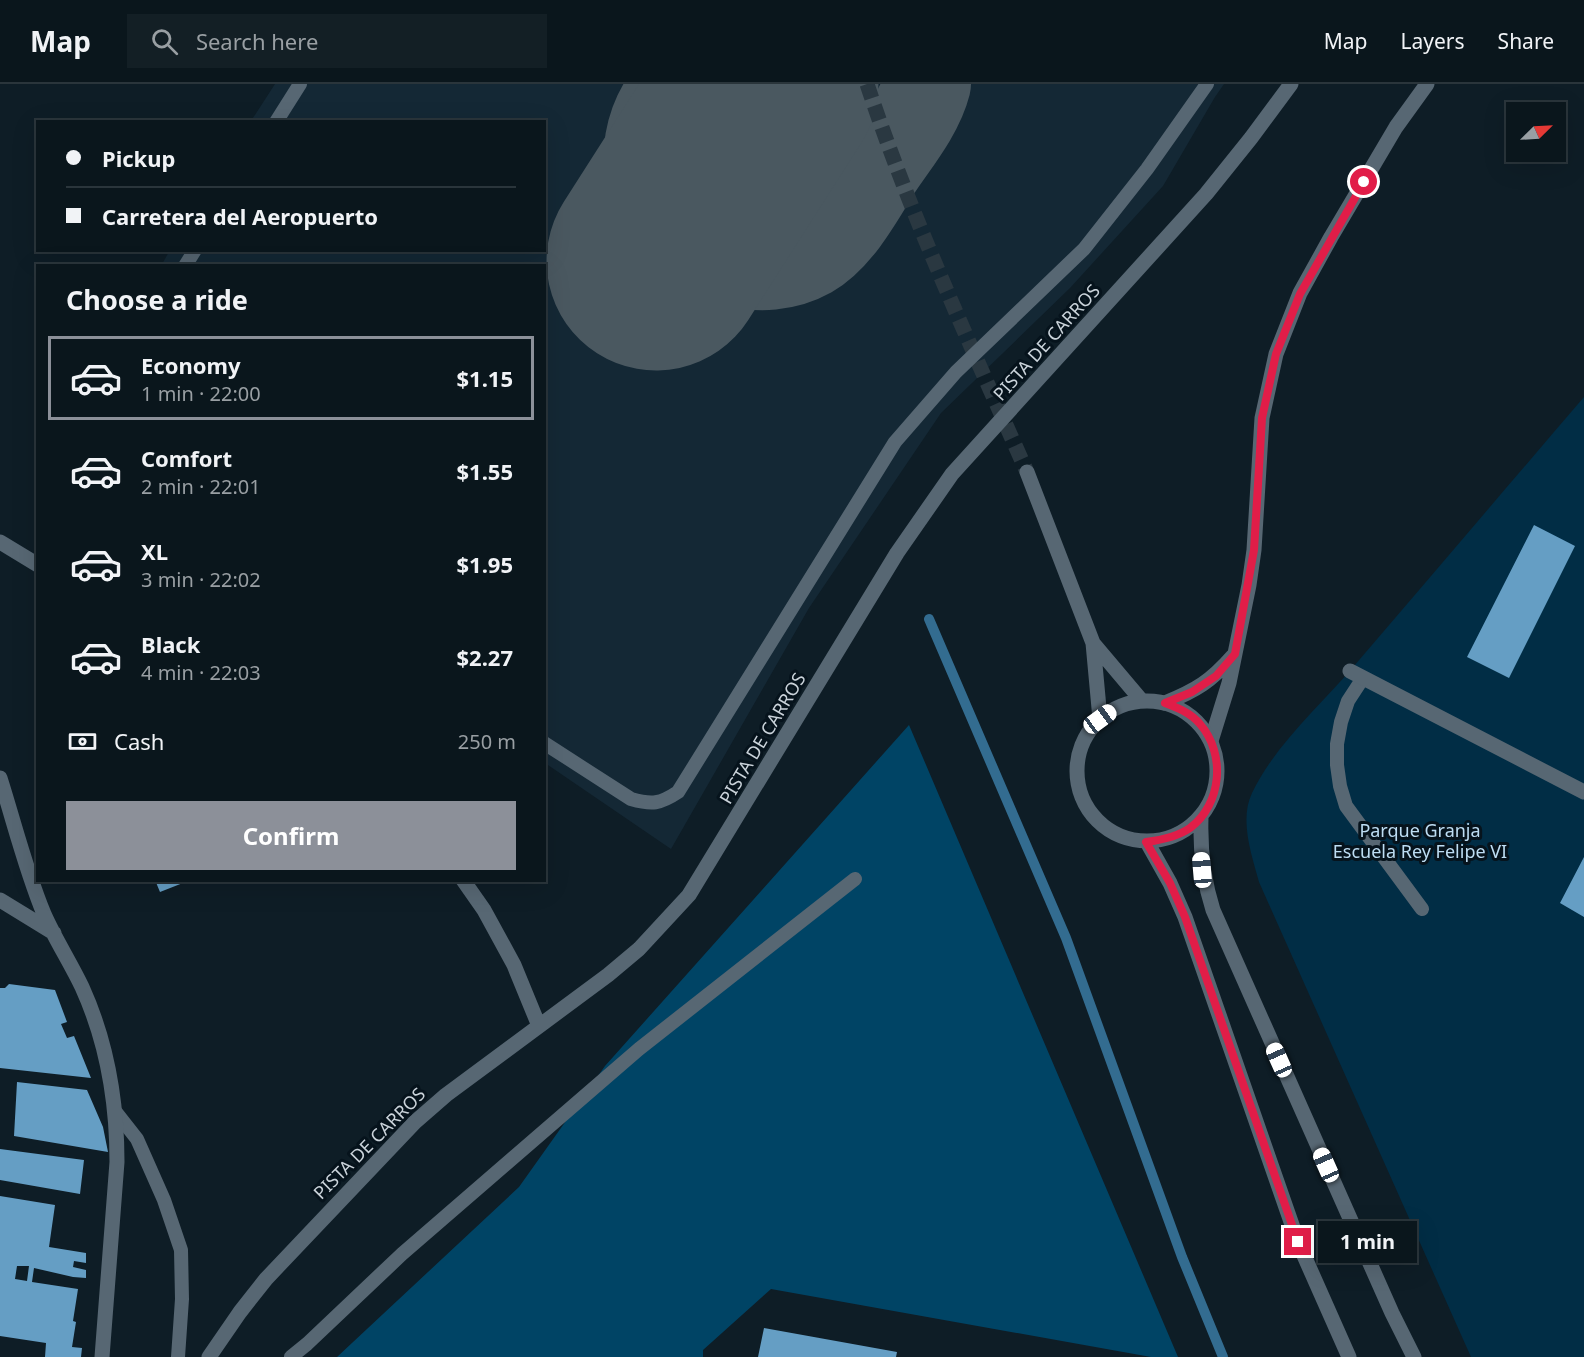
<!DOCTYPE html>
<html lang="en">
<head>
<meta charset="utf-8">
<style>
  body { margin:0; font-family:"Noto Sans",sans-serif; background:#131f25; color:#f1f3f6; height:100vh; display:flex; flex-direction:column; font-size:22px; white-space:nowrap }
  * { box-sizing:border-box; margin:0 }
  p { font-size:20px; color:#999fa3 }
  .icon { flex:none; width:33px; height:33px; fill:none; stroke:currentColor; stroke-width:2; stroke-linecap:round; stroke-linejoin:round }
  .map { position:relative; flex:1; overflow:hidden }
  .sheet { position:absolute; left:36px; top:180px; width:510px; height:618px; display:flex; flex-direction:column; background:#0a161c; border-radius:0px; box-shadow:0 6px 24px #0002,0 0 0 2px #2a353b }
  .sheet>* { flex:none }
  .guide { position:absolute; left:36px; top:36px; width:510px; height:132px; border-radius:0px; box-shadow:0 6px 24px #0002,0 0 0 2px #2a353b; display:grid; align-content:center; height:132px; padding:0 30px; background:#0a161c }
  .needle { width:39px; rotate:66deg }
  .fabs { position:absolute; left:1506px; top:18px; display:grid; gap:12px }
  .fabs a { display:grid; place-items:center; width:60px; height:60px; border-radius:0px; background:#0a161c; box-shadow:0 6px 24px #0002,0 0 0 2px #2a353b; font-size:30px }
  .end { position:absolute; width:27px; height:27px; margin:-14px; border:8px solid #e11d48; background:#fff; box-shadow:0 0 0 3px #fff }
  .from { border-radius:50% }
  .bubble { position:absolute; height:42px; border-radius:0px; background:#0a161c; box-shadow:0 6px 24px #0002,0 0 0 2px #2a353b; font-size:20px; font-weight:700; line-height:42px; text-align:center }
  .car { position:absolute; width:18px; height:36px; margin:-18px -9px; border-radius:8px; box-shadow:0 0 4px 2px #0007; background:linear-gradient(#fff 24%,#345 0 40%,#fff 0 76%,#345 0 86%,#fff 0) }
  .guide b { display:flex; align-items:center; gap:21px; height:57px; font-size:22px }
  .guide b+b { border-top:2px solid #2a353b }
  .guide i { width:15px; height:15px; background:#f1f3f6 }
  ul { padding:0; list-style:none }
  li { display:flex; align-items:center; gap:18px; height:84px; margin:0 12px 9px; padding:0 18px; border:3px solid transparent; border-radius:0px }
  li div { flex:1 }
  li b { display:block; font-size:22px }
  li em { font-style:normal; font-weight:700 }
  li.on { border-color:#8c9099 }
  li>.icon { width:54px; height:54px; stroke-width:1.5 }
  h2 { padding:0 30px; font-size:27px; line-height:72px }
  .pay { display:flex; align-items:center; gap:15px; height:66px; padding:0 30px; font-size:22px }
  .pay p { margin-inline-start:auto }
  .button { display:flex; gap:12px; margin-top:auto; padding:12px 30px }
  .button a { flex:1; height:69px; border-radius:0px; background:#8c9099; color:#fff; font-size:24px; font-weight:700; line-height:69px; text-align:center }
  header { display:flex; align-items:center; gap:36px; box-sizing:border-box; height:84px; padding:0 30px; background:#0a161c; border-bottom:2px solid #2a353b }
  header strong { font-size:28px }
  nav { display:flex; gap:33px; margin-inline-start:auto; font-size:21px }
  .search { width:420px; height:54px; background:#131f25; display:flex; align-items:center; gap:15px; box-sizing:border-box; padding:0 21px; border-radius:0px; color:#999fa3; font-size:22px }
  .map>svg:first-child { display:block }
  .built { fill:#142835 }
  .green { fill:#012d45 }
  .forest { fill:#004465 }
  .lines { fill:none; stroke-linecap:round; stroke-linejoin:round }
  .stream { stroke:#336c90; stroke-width:10 }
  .taxiway { stroke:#4a5860; stroke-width:88 }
  .runway { stroke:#4a5860; stroke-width:219 }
  .building { fill:#659ec4; fill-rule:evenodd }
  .secondary-tunnel { stroke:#2a3841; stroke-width:15; stroke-dasharray:15 8; stroke-linecap:butt }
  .service { stroke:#576773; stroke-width:14 }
  .minor { stroke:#576773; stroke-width:15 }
  .secondary { stroke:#576773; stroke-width:15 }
  .route { stroke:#e11d48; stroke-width:8 }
  .labels { text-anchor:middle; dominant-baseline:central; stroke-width:6; stroke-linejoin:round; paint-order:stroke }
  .street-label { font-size:18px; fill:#cad3da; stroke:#06131c }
  .park-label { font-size:18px; fill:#bdddf3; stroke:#06131c }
</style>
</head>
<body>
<header>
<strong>Map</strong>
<div class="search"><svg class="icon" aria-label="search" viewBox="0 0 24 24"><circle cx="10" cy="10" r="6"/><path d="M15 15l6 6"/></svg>Search here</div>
<nav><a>Map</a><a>Layers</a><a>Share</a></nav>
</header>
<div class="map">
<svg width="1584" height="1273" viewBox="0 0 1584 1273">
  <rect width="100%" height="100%" fill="#0e1d26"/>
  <path class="built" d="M275,0H1224L1215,13L1163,102L1070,204L941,329L809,524L671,765L545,679L544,182H161L170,166H544V38L251,37Z"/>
  <path class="green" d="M1584,313V1273H1471L1259,798C1252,772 1239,736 1252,709C1275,661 1319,623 1354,582C1431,492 1507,403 1584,313Z"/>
  <path class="forest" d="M909,641L1178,1273H1151L771,1205L703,1266V1273H337L519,1103L605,982Z"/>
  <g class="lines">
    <path class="stream" d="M929,535L1066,854L1182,1173L1223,1273"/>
    <path class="taxiway" d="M679,0C647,31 638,80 658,120C660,126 663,132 666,136C700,176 762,197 810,170C838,154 860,114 877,86C894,60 919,31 927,0"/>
    <path class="runway" d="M656,177L769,0"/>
  </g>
  <path class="building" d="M1534,441L1575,462L1509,594L1467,573Z
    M1584,773V833L1560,819Z
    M155,796H188V797L160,808Z
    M9,900L55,906L67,938L61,940L67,954L74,952L91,994L0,984V904H5Z
    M17,998L87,1006L103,1043L108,1068L14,1052Z
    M0,1065L84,1076L80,1110L0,1096Z
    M0,1112L55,1121L49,1163L86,1169V1179L74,1177L73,1183L86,1186V1194L73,1193L34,1184L32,1198L78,1205L73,1237L76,1238L72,1263L82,1264L81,1273H45L46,1259L0,1252ZM17,1182H29L27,1197L15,1195Z
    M764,1244L897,1268L896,1273H758Z"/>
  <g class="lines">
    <path class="secondary-tunnel" d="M867,0C911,133 970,260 1027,388"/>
    <path class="service" d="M276,38L300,0
      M185,182L195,166
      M1363,594L1348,617L1341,638L1337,660V681L1340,702L1346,722L1422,825
      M544,659L631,715C652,721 660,720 678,708L895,358L956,288L1084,165L1147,85L1207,0
      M115,1027L137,1055L164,1116L181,1166L182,1215L178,1273
      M291,1273L307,1260L402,1170L639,965L855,795"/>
    <path class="minor" d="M0,458L38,481
      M1350,587L1584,708
      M1165,619C1197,606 1211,597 1233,572
      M1211,657L1229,599L1249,501L1254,466L1262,334L1276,270L1300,209L1331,153L1396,43L1427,0
      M0,694C14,738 26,787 44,830C55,855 70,878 82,903C107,958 117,1018 117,1078L102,1273
      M463,796L484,826L514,881L539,942
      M0,816L54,849
      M209,1273L240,1228L266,1195L415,1038L446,1011L608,891L639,865L689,811L897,469L952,390L1206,110L1251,54L1291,0"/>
    <path class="secondary" d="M1027,388L1093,559L1100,635
      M1093,559L1142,617
      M1077 687a70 70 0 1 1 140 0a70 70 0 1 1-140 0Z
      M1201,734C1200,766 1203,795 1213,826L1392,1229L1414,1273
      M1147,758L1170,799L1185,833L1298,1158L1349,1273"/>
  </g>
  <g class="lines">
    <path class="route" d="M1298,1158L1185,833L1170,799L1146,758C1162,756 1177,753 1190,744C1222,720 1226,670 1200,640C1191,629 1178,624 1165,619L1192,608L1216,592L1235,570L1254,466L1262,334L1276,270L1300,210L1364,98"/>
  </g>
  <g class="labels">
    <g class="street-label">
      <text transform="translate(1046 258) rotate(-48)">PISTA DE CARROS</text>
      <text transform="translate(762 654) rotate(-59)">PISTA DE CARROS</text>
      <text transform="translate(369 1059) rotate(-45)">PISTA DE CARROS</text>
    </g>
    <g class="park-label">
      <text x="1420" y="746">Parque Granja<tspan x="1420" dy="21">Escuela Rey Felipe VI</tspan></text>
    </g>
  </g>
</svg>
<div class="fabs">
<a><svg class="needle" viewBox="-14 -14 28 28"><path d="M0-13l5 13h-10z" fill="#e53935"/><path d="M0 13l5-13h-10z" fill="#999fa3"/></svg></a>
</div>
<i class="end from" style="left:1364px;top:98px"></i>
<i class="end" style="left:1298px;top:1158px"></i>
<div class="bubble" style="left:1318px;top:1137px;width:99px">1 min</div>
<i class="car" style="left:1100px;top:635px;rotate:54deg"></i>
<i class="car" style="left:1202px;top:786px;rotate:355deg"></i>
<i class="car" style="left:1279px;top:976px;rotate:336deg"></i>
<i class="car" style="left:1326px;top:1081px;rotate:336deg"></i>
<div class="guide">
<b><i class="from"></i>Pickup</b>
<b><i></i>Carretera del Aeropuerto</b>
</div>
<section class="sheet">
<h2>Choose a ride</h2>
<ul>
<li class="on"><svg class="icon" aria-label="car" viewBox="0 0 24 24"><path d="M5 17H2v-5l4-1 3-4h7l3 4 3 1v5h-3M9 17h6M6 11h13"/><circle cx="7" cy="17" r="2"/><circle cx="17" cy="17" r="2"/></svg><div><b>Economy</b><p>1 min · 22:00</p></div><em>$1.15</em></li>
<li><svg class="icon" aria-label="car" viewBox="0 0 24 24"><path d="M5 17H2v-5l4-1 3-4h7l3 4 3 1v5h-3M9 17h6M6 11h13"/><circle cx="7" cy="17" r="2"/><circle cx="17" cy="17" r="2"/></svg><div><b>Comfort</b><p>2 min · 22:01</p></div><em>$1.55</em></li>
<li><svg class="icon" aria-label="car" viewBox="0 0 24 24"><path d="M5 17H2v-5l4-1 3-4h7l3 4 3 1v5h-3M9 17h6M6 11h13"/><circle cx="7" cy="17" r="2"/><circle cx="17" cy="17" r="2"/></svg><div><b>XL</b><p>3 min · 22:02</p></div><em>$1.95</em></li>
<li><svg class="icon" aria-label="car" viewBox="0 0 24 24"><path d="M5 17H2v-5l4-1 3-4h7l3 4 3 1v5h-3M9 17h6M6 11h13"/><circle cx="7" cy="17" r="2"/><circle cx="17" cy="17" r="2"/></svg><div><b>Black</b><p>4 min · 22:03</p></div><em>$2.27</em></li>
</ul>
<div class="pay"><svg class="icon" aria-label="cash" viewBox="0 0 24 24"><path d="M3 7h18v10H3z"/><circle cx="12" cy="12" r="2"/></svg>Cash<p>250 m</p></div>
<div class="button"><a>Confirm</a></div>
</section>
</div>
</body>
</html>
